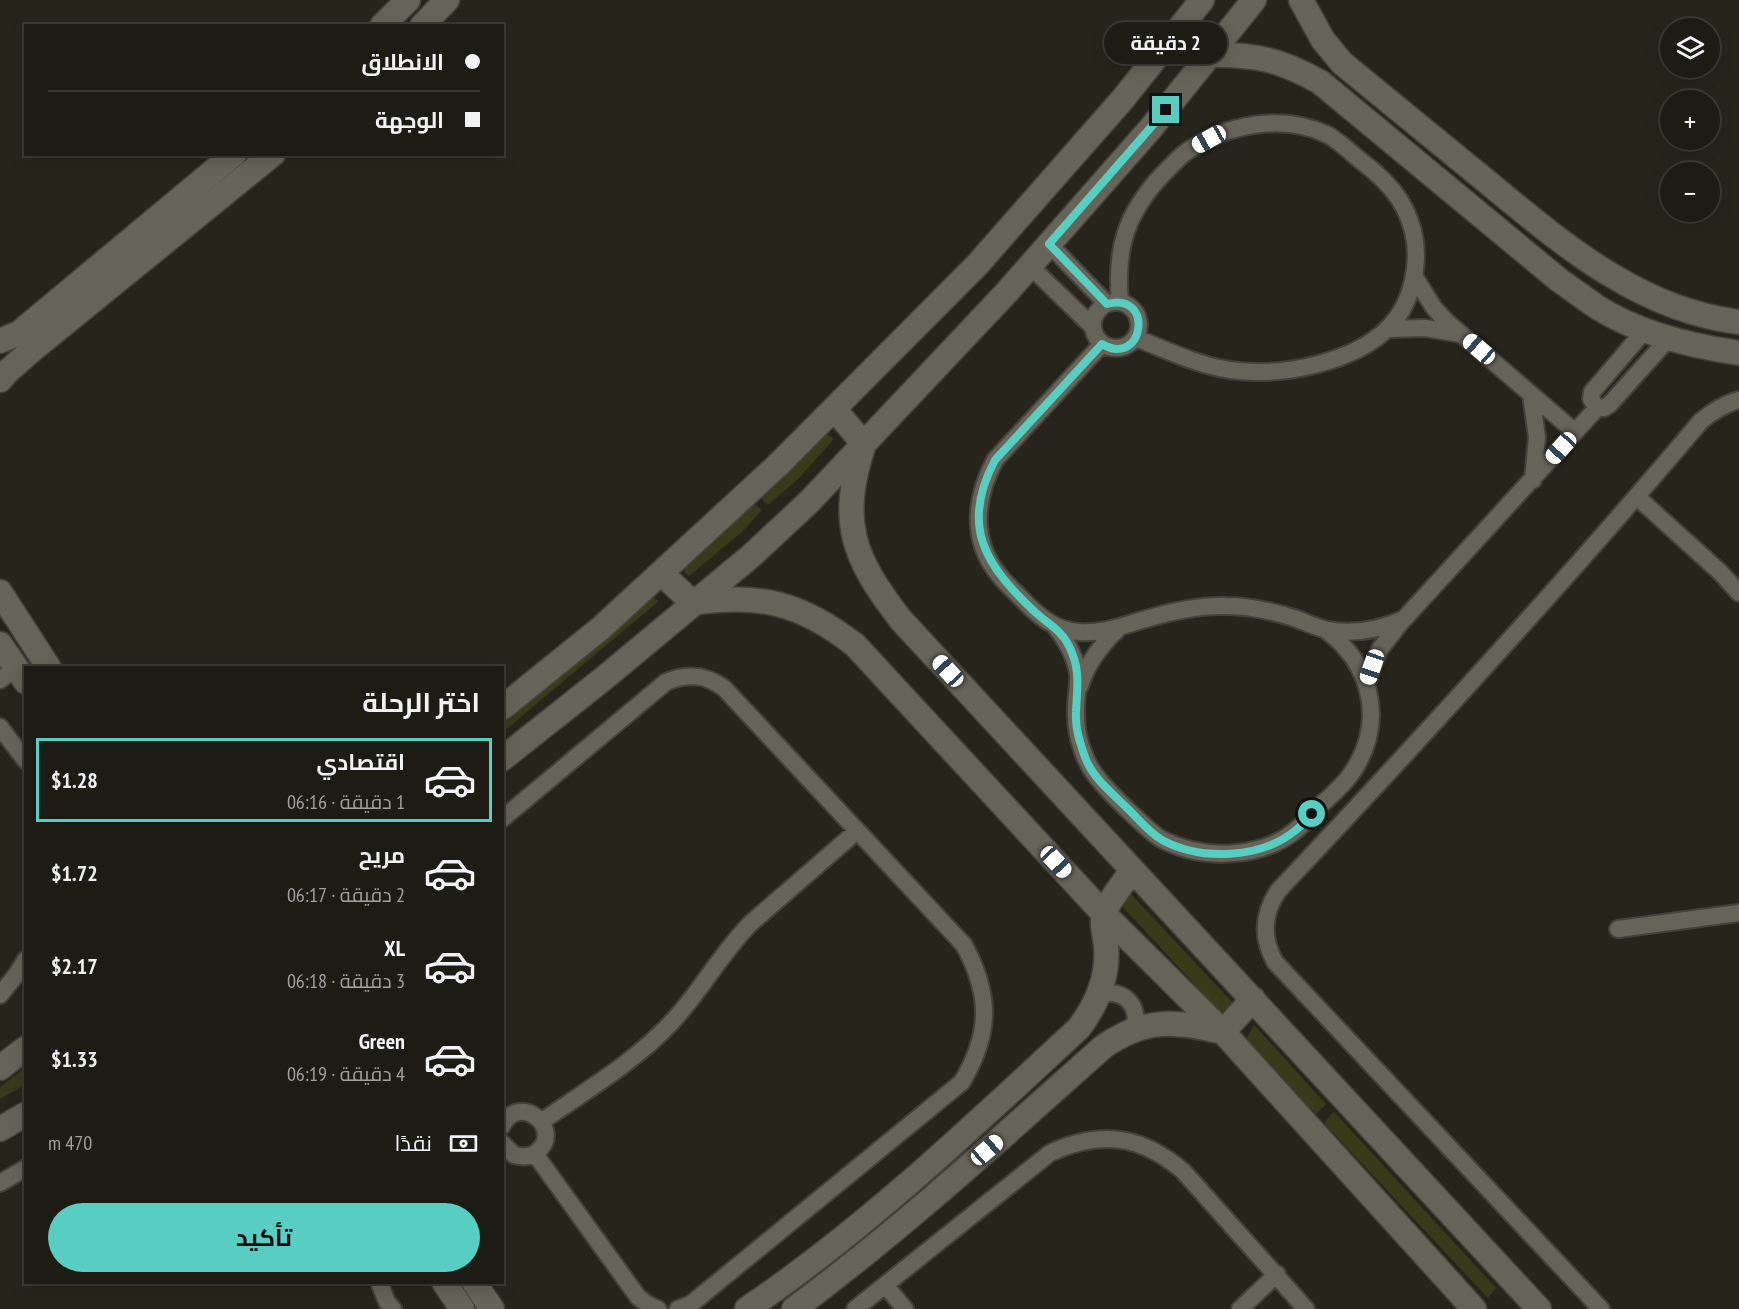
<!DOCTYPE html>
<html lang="ar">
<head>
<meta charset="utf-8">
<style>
  body { margin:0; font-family:"PT Sans Narrow",Cairo,sans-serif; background:#25251d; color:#f1f3f6; direction:rtl; height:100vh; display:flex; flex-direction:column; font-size:22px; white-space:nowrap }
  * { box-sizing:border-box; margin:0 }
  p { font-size:20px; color:#a0a1a0 }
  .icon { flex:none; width:33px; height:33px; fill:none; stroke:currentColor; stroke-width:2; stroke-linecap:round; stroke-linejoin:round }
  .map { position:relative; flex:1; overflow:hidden; direction:ltr }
  .side { position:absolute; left:24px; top:666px; width:480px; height:618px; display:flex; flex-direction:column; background:#1d1c14; border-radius:0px; box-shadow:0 3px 15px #0003,0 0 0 2px #3b3a34; direction:rtl }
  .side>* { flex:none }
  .top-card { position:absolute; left:24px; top:24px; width:480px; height:132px; border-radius:0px; box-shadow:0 3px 15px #0003,0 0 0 2px #3b3a34; direction:rtl; display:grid; align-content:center; height:132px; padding:0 24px; background:#1d1c14 }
  .buttons { position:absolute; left:1660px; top:18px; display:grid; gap:12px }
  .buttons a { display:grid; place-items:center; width:60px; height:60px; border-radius:50%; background:#1d1c14; box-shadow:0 3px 15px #0003,0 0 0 2px #3b3a34; font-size:30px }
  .end { position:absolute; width:27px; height:27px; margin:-14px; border:8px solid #57cec1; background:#111; box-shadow:0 0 0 3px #111 }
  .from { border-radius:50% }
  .bubble { position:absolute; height:42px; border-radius:21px; background:#1d1c14; box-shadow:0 3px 15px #0003,0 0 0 2px #3b3a34; font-size:20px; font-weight:700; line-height:42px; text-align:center; direction:rtl }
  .car { position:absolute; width:18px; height:36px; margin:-18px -9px; border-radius:8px; box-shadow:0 0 4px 2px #0007; background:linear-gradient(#fff 24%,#345 0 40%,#fff 0 76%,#345 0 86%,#fff 0) }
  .top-card b { display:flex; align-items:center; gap:21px; height:57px; font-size:22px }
  .top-card b+b { border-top:2px solid #3b3a34 }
  .top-card i { width:15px; height:15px; background:#f1f3f6 }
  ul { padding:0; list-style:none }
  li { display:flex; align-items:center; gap:18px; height:84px; margin:0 12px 9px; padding:0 12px; border:3px solid transparent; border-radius:0px }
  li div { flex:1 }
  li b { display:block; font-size:22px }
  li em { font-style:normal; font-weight:700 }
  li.active { border-color:#57cec1 }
  li>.icon { width:54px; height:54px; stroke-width:1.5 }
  h2 { padding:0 24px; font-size:27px; line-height:72px }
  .pay { display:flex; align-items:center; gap:15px; height:66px; padding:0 24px; font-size:22px }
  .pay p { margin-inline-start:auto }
  .cta { display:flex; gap:12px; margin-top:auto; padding:12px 24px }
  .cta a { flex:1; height:69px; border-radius:36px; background:#57cec1; color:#111; font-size:24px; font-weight:700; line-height:69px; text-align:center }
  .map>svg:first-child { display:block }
  .green { fill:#393a1a }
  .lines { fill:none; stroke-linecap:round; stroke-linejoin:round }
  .street-casing { stroke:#43413a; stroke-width:20 }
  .secondary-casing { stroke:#43413a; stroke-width:27 }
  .street { stroke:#666459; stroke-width:16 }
  .secondary { stroke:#666459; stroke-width:24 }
  .route { stroke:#57cec1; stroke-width:8 }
</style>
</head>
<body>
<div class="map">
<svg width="1739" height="1309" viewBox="0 0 1739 1309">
  <rect width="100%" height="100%" fill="#27251b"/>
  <path class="green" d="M823,431L834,439L798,479L768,505L758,495Z
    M751,501L762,510L742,532L689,576L680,567Z
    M649,594L659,601L503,732V719Z
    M1127,890L1233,1003L1224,1016L1121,905Z
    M1254,1025L1326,1104L1316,1114L1246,1039Z
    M25,1068V1085L0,1099V1087Z
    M1334,1112L1496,1288L1488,1298L1324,1123Z"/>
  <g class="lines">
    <defs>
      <path id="street" d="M1049,244L1107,304
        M1030,266L1093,327
        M1414,276L1434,308L1447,322L1575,432
        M1093 325a23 23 0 1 1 46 0a23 23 0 1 1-46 0Z
        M1120,302C1115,249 1126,213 1163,174C1170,167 1177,159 1186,152C1226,124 1283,113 1328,135C1339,141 1350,152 1360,160C1386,180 1405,199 1413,231C1421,263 1412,305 1388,328C1354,362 1285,376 1239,371C1203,368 1169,351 1136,338
        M1388,329L1425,328L1461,334
        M1645,330L1592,392L1591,399L1597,408H1604L1610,404L1669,338
        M1102,344L995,460C975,498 970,540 999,575C1006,584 1014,591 1021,598C1037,615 1055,631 1079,632C1102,634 1124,625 1146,619C1172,611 1199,605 1227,606C1249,606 1272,611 1294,618C1305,622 1317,628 1328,630C1355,635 1379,630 1404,619L1597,408
        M1531,395L1537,437L1533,480
        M1637,497L1720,572L1739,593
        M1055,626C1066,641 1075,655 1078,674C1079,688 1075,701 1076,715C1076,738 1085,764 1100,781C1110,793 1152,835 1163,840C1203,860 1261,859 1296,830C1306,822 1314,813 1322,804C1335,792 1349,780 1358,763C1384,715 1369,663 1327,631
        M0,680L16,668
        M1367,683L1380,649L1401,622
        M1080,686C1087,663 1100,646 1118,629
        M0,727L26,761
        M502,819L666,682C687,673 705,674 724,688L964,945C991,995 991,1033 962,1082L691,1304L678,1309
        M1618,929L1739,913
        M0,995L17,974L26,959
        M1099,995C1123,987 1141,1006 1134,1029
        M541,1122C585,1091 633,1063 670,1024C700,993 720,954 751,923L857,831
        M502,1126C519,1091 565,1129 537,1152C530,1158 522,1157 514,1155L502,1143
        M535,1154L638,1297L647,1304L658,1309
        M0,1183L26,1168
        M379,1282L387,1302L393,1309
        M886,1286L905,1309
        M855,1309L1050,1153C1100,1130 1141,1135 1183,1171L1306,1309
        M1240,1309L1277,1274
        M1601,1309L1275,962C1261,937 1263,914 1278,891C1423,737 1565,582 1701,421C1713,411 1724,404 1739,400"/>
      <path id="secondary" d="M1301,0L1323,40L1342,63C1388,101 1434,138 1480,176C1557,239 1636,310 1739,322
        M382,26L408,0
        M422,26L447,0
        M1180,28L1210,55C1256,54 1280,60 1320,82L1559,280C1572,289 1584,298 1597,307C1639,334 1691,346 1739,353
        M0,341L19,333L234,154
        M0,380L8,371L32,350L273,154
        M834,409L864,444C838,522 853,558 901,620L1539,1309
        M661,573L693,603C760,593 801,603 855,645L1103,913L1223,1032L1474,1309
        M0,592L49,668
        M0,644L26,682
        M502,708L601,628L778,465L977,265L1122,100L1202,0
        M502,759L603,679L751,556L809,502L1007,292L1151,128L1254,0
        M0,1068L26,1048
        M0,1129L26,1114
        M444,1282L462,1309
        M474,1282L492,1309
        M747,1309C868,1227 972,1127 1079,1028C1097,1004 1109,977 1106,945C1105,937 1101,921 1104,913C1107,903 1126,880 1132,870
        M794,1309C903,1228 1002,1137 1103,1047C1146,1017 1175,1021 1223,1032L1253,999"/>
    </defs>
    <use href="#street" class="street-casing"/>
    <use href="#secondary" class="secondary-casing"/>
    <use href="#street" class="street"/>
    <use href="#secondary" class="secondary"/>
  </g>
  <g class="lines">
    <path class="route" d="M1166,110L1049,244L1107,304C1155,291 1144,369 1102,344L995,460C960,526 985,565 1034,611C1046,623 1061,629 1069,646C1081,670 1077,687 1076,712C1075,728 1080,743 1085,757C1092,777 1110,791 1125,806C1136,816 1148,832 1162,840C1201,861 1261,859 1296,830C1302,825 1307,819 1312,814"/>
  </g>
</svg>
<div class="buttons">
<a><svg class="icon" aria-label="layers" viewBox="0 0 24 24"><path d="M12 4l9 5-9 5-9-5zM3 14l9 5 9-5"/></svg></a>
<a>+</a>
<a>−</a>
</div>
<i class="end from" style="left:1312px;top:814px"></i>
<i class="end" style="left:1166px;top:110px"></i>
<div class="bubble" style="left:1104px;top:22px;width:123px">2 دقيقة</div>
<i class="car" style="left:1209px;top:139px;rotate:241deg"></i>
<i class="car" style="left:1479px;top:349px;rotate:311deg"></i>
<i class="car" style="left:1561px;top:448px;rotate:222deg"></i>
<i class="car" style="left:1372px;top:667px;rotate:199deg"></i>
<i class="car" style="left:948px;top:671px;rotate:317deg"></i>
<i class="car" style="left:1056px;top:862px;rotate:137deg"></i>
<i class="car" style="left:987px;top:1150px;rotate:49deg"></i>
<div class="top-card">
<b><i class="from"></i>الانطلاق</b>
<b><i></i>الوجهة</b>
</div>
<section class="side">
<h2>اختر الرحلة</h2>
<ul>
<li class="active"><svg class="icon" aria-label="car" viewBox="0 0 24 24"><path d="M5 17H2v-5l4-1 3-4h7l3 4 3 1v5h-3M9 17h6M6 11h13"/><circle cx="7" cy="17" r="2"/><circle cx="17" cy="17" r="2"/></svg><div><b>اقتصادي</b><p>1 دقيقة · 06:16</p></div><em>$1.28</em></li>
<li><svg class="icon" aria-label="car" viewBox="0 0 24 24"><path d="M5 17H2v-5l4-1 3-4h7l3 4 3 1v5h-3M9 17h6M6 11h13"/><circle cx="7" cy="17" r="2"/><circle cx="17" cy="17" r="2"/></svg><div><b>مريح</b><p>2 دقيقة · 06:17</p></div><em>$1.72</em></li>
<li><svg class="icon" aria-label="car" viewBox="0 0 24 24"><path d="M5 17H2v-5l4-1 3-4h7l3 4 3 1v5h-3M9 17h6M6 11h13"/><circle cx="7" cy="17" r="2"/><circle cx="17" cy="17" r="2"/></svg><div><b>XL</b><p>3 دقيقة · 06:18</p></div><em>$2.17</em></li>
<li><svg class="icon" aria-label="car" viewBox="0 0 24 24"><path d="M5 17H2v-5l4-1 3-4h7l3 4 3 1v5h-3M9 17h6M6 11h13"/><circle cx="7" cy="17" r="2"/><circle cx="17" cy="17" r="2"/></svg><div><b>Green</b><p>4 دقيقة · 06:19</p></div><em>$1.33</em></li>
</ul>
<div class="pay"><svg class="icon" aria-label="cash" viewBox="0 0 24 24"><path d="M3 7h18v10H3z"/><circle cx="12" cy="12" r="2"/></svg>نقدًا<p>470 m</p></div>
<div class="cta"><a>تأكيد</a></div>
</section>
</div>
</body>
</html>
